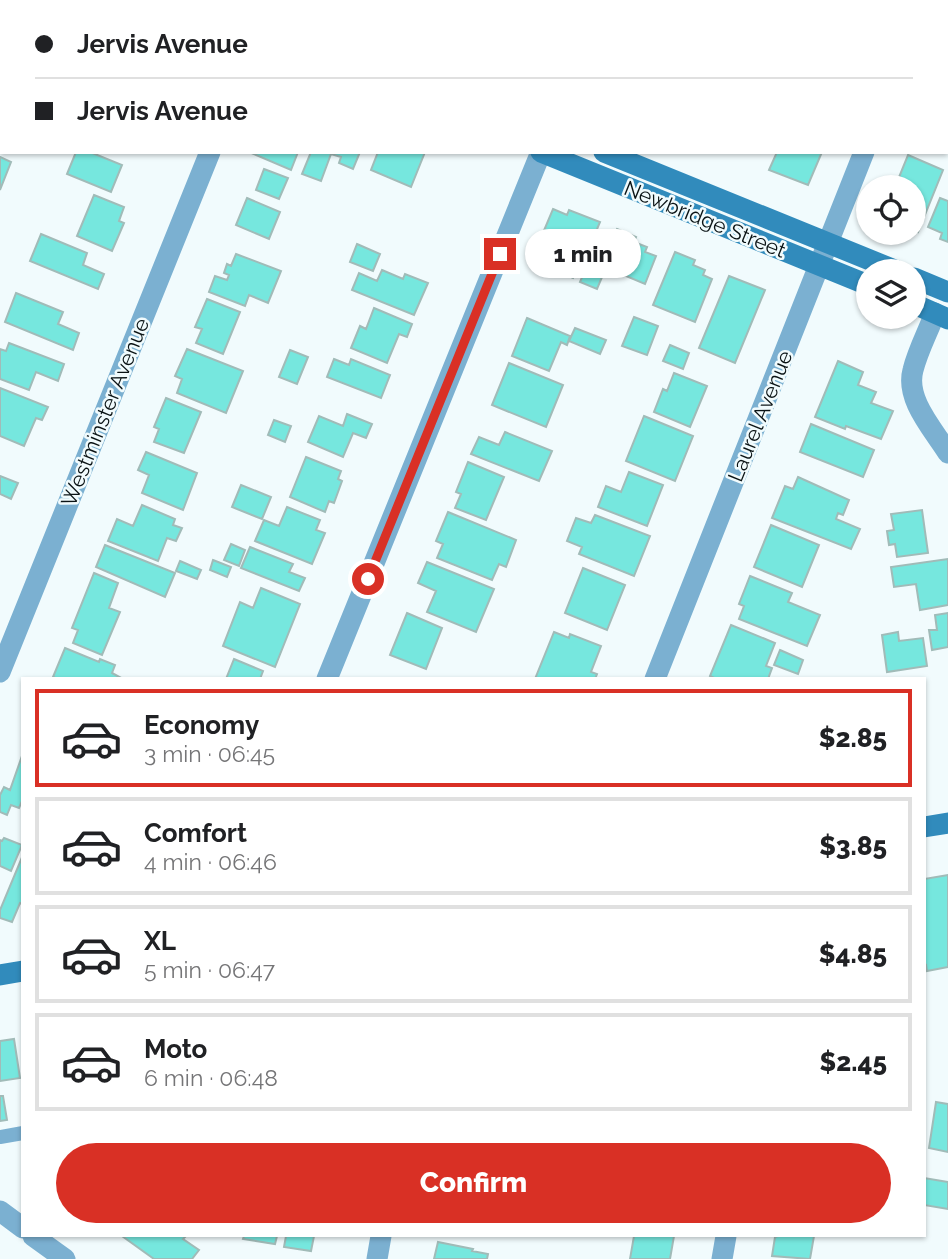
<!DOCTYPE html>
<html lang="en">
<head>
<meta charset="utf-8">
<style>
  body { margin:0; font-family:Raleway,sans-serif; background:#f2f2f2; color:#202124; height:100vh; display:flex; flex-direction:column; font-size:26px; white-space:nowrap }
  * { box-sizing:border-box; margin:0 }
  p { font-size:23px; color:#757577 }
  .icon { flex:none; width:38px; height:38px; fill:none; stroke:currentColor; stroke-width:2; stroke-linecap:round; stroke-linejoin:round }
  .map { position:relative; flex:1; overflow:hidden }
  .sheet { position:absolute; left:21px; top:677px; width:905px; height:560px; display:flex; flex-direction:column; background:#fff; border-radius:0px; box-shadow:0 2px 5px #0004 }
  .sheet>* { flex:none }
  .guide { position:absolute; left:0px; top:0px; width:948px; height:154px; box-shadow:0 2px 5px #0004; display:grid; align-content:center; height:154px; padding:0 35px; background:#fff }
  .tools { position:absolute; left:856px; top:175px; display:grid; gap:14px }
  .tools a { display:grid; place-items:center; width:70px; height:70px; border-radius:50%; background:#fff; box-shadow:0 2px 5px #0004; font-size:35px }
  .end { position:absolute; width:32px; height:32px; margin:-16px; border:9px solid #d93025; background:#fff; box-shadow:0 0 0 4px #fff }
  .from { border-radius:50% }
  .bubble { position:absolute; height:49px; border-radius:24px; background:#fff; box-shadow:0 2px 5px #0004; font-size:23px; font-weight:800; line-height:49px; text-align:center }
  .guide b { display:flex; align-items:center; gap:24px; height:66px; font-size:26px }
  .guide b+b { border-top:2px solid #e0e0e0 }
  .guide i { width:18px; height:18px; background:#202124 }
  ul { padding:12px 0 0; list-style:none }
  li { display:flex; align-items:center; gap:21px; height:98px; margin:0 14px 10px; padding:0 21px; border:4px solid #e0e0e0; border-radius:0px }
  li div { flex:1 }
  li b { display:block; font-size:26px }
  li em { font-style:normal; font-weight:800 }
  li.current { border-color:#d93025 }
  li>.icon { width:63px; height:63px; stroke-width:1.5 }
  .action { display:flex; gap:14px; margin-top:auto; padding:14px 35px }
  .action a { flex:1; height:80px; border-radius:42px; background:#d93025; color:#fff; font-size:28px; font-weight:800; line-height:80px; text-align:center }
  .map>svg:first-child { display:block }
  .building { fill:#76e7de; stroke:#a1bbb8; stroke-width:2 }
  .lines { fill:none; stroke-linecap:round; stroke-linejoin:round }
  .lane { stroke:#7bb0d1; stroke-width:14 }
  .street { stroke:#7bb0d1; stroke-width:21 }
  .secondary { stroke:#318bbc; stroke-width:21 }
  .route { stroke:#d93025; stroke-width:9 }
  .labels { text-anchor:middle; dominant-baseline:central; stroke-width:5; stroke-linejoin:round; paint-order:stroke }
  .street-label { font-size:21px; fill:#0a1315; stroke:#f1fbfd }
</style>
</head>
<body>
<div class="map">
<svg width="948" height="1259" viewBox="0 0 948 1259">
  <rect width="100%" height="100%" fill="#f1fbfd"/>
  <path class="building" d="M0,0H32L2,2V55Z
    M334,0H386L385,2Z
    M405,0H463L404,2Z
    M801,0H843L848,2H800Z
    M76,152H90L122,165L111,192L67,174Z
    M249,152H298L291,170Z
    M311,152H360L353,169L339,163L341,157L331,154L321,181L302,174Z
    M378,152H425L411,187L371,170Z
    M777,152H822L808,185L769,170Z
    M908,155L943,170L918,232L914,230V187H895Z
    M0,157L11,162L0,190Z
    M264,169L288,178L279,199L256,190Z
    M94,195L124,207L119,221L124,223L112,251L77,236Z
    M247,198L280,212L269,239L236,225Z
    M940,198L948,201V242L940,239L942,233L928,227Z
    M553,209L567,215L569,210L600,222L585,258L540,240Z
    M617,229L636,237L634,242L647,247L645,252L656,256L645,284L602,266Z
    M41,234L87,253L83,265L104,274L98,289L30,261Z
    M357,244L380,254L373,271L350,262Z
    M550,248L581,258L573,278L564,274L567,266L547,257Z
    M675,252L695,260L693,265L705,270L703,275L712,279L695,322L653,305Z
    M236,254L281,271L268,303L249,295L245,306L209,292L215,276L227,280L229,275L224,273L227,264L231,266Z
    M588,263L605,270L597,289L580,282Z
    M382,270L403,279L405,274L428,283L414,315L352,290L359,273L377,281Z
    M729,276L765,290L735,363L699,348Z
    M16,293L63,312L58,324L79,333L73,350L5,322Z
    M207,299L240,312L223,354L196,343L202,329L195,327Z
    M374,308L412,324L407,337L399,334L387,363L351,348L360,326L366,329Z
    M634,317L658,326L647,355L622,346Z
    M527,318L570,336L567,345L561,342L549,371L512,356Z
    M575,328L606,340L600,354L569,341Z
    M9,343L64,364L58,381L36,372L29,390L0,379V349L6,351Z
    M670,345L689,353L683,369L663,361Z
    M187,349L243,371L226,413L177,393L182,379L175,376Z
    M290,350L308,357L297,384L279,377Z
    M334,359L349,365L351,359L390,375L381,398L327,377Z
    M838,361L863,372L858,385L876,392L871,403L893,411L881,439L846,426L845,429L815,417Z
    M509,363L563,385L546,427L492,405Z
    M674,373L707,386L690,427L654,412L663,389L667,391Z
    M0,388L48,407L42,420L36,418L24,446L0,436Z
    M166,398L201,412L184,453L154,442L159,429L154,427Z
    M347,414L372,424L366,438L353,433L343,457L308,442L319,416L343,426Z
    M644,416L693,436L675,481L626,461Z
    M274,420L291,426L285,442L268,435Z
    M811,424L874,450L863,477L800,452Z
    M505,432L552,451L539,481L471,454L479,437L499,445Z
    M146,452L197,473L183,510L142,493L149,475L138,470Z
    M306,457L341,471L338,479L342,481L334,503L329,501L325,512L290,497Z
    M468,462L504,477L486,520L455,508L461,494L456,492Z
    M629,472L663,485L647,526L598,507L606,486L621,492Z
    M0,476L18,483L11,499L0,494Z
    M798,477L849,500L843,515L838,513L836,519L860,529L851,549L772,518L785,486L793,489Z
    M241,485L271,497L262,519L232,507Z
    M142,505L175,519L173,525L182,528L176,541L167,538L158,561L108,541L117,519L133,526Z
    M287,507L320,520L316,530L325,533L312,564L255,541L264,520L279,526Z
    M922,510L928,553L897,557L895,544L889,545L887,531L894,530L891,514Z
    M448,512L516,540L506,567L499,564L492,580L437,558L443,544L436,541Z
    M595,515L650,536L634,576L579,554L582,547L567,541L576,518L591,523Z
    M771,525L819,545L802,587L754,567Z
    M231,544L245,550L239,566L224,560Z
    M105,545L175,573L165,597L96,567Z
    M250,547L293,564L289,572L305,578L299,591L241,568Z
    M948,559V605L920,610L916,584L894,587L891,567Z
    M213,560L231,567L227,577L210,570Z
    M180,561L201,570L197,579L176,571Z
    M427,562L494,589L476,632L427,612L436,591L418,583Z
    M583,568L625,585L607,630L565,613Z
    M94,573L118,583L109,608L120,612L102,655L73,643L78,630L72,628Z
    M750,576L792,593L788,602L820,615L807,646L739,619L744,606L739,604Z
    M261,588L300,604L275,667L223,646L240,602L253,608Z
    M407,613L442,628L426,669L390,655Z
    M948,613V647L932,650L929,630H937L935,615Z
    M731,625L775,643L766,666L772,668L768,679H716L710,676Z
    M554,632L569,638L570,634L601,646L591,672L597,674L595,679H535Z
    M898,632L899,641L923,638L927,666L887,672L882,635Z
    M65,648L99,662L100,659L115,665L112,673L123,679H58L53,677Z
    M780,650L803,660L798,674L774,665Z
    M234,659L263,671L260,679H226Z
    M23,753V799L19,808L11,805L7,815L0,812V795L4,787L10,790Z
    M4,838L22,845L11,871L0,866V840L2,841Z
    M23,855V904L20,903L12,922L0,918V910Z
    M948,875V967L927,971L926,965L924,966V879Z
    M14,1039L20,1078L0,1081V1041Z
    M0,1096H3L7,1120L0,1121Z
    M936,1102L948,1104V1152L929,1148Z
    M924,1178L948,1182V1209L924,1205Z
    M122,1236H186L183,1239L199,1250L192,1259H154Z
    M244,1236H277L275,1244L243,1239Z
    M286,1236H314L311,1251L284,1247Z
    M634,1236H674L670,1259H630Z
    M778,1236H814L810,1259L772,1256L775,1237Z
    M438,1242L473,1249L472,1251L488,1254L487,1259H434Z"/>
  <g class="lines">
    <path class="lane" d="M0,1137L23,1133"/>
    <path class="street" d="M270,2L271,0
      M603,2V0
      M926,2V0
      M935,313C928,332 918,350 913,370C905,399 933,429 948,453
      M0,672L210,152
      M327,679L541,152
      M655,679L864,152
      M0,1211L23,1228
      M33,1236L65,1259
      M377,1259L381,1236
      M722,1259L726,1236"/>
    <path class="secondary" d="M165,0L170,2
      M232,0L236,2
      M541,152L868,285
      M604,152L897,271
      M914,278L948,292
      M914,304L948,319
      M924,827L948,823
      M0,975L23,971"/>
  </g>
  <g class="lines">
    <path class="route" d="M368,579L500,254"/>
  </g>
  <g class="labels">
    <g class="street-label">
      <text transform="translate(705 219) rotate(22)">Newbridge Street</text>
      <text transform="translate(105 412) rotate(-68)">Westminster Avenue</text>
      <text transform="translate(760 416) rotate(-68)">Laurel Avenue</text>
    </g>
  </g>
</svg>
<div class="tools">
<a><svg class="icon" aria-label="locate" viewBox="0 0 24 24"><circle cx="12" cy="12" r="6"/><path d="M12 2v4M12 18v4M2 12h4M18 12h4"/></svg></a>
<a><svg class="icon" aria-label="layers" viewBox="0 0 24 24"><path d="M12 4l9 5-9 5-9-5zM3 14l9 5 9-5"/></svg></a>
</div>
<i class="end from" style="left:368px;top:579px"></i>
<i class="end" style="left:500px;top:254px"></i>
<div class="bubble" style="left:525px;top:229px;width:116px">1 min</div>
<div class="guide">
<b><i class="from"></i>Jervis Avenue</b>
<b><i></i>Jervis Avenue</b>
</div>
<section class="sheet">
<ul>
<li class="current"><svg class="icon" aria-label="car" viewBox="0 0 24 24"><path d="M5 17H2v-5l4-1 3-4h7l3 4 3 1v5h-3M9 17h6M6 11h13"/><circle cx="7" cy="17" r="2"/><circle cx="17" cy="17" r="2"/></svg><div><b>Economy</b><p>3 min · 06:45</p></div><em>$2.85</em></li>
<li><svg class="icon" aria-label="car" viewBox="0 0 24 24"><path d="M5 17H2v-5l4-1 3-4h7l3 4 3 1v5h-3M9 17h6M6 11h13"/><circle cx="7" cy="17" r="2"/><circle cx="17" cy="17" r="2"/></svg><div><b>Comfort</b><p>4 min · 06:46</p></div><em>$3.85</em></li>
<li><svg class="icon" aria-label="car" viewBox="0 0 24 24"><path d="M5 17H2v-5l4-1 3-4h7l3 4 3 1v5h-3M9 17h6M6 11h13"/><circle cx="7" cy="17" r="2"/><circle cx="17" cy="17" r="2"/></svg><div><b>XL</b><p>5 min · 06:47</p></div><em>$4.85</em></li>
<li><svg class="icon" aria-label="car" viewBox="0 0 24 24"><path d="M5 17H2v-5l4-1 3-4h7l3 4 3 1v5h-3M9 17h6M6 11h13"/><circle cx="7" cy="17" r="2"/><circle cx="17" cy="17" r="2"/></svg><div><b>Moto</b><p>6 min · 06:48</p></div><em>$2.45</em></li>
</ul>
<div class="action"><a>Confirm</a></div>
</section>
</div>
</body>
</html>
